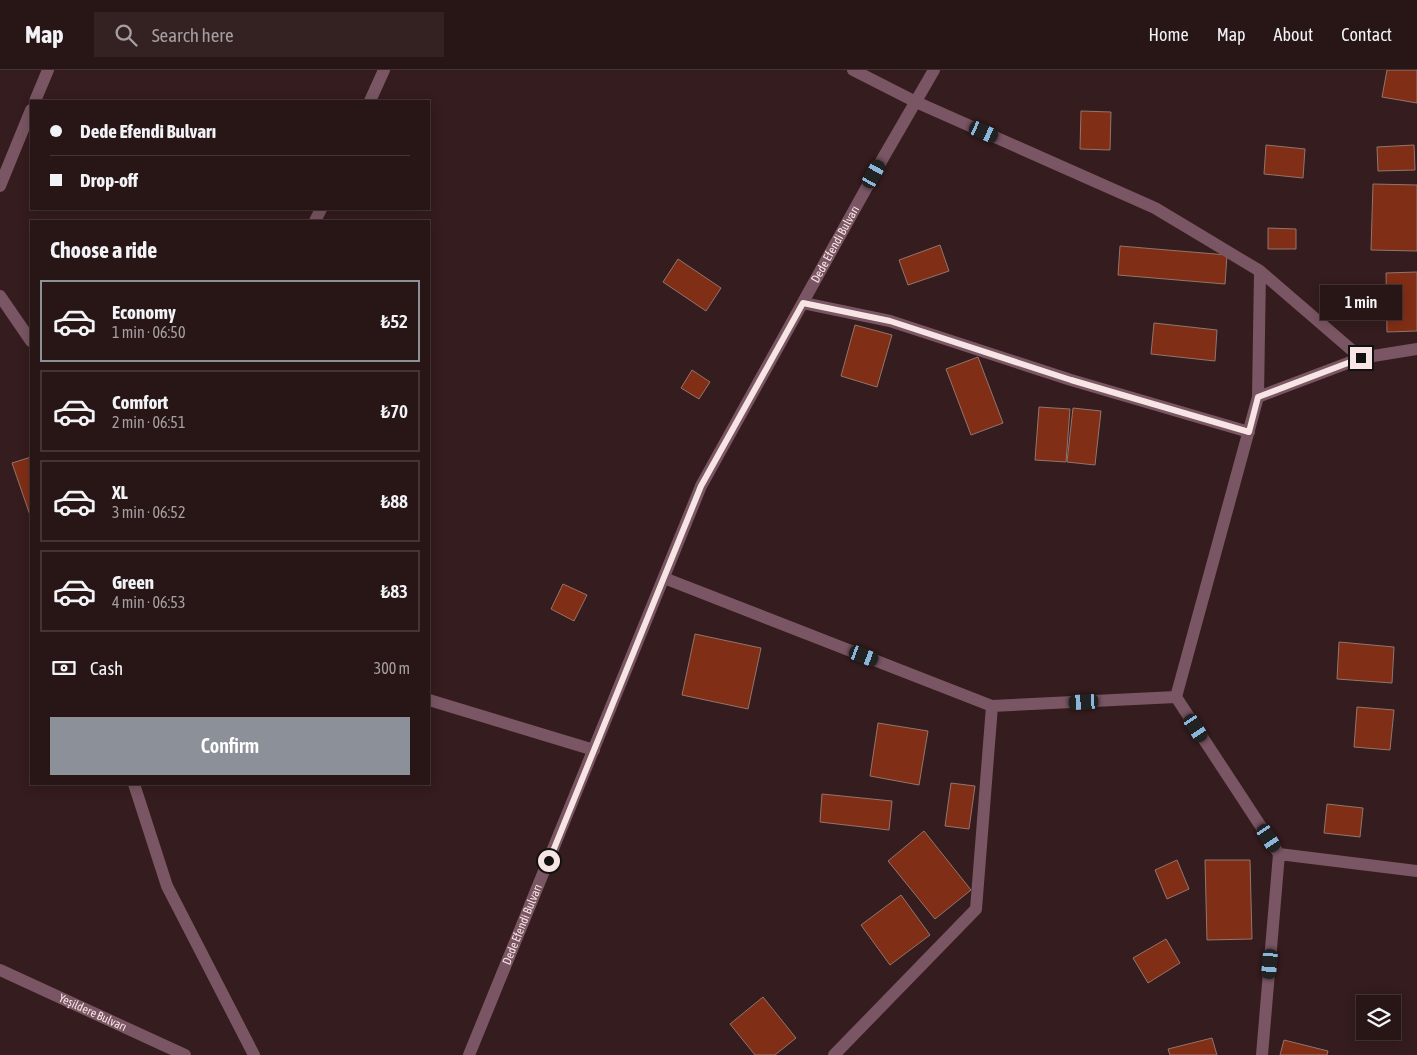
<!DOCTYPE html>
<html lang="en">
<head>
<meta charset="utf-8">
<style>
  body { margin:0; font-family:"Asap Condensed",sans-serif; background:#342223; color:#f1f3f6; height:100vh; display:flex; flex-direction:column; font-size:19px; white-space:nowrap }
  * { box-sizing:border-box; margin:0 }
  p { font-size:16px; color:#a59fa1 }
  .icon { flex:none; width:28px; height:28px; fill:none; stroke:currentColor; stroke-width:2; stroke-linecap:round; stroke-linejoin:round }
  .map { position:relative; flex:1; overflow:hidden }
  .details { position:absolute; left:30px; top:150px; width:400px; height:565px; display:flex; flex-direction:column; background:#281516; border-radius:0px; box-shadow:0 2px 12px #0003,0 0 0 1px #443435 }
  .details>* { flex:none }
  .top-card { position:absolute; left:30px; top:30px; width:400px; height:110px; border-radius:0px; box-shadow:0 2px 12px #0003,0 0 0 1px #443435; display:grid; align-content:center; height:110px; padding:0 20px; background:#281516 }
  .tools { position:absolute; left:1356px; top:925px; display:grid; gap:10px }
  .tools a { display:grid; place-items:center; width:45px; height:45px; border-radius:0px; background:#281516; box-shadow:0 2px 12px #0003,0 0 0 1px #443435; font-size:25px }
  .end { position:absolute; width:22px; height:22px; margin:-11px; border:6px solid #f7e5e5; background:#111; box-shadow:0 0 0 2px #111 }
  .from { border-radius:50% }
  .bubble { position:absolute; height:35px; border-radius:0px; background:#281516; box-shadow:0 2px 12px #0003,0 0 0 1px #443435; font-size:16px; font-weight:600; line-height:35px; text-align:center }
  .car { position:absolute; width:15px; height:30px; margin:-15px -8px; border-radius:6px; box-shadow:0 0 4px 1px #0007; background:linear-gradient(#222 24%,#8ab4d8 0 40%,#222 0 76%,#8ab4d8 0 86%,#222 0) }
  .top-card b { display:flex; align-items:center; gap:18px; height:48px; font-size:19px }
  .top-card b+b { border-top:1px solid #443435 }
  .top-card i { width:12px; height:12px; background:#f1f3f6 }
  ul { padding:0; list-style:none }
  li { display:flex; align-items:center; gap:15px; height:82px; margin:0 10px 8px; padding:0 10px; border:2px solid #443435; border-radius:0px }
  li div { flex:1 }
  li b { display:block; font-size:19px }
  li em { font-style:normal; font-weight:600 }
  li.selected { border-color:#8c9099 }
  li>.icon { width:45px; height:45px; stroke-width:1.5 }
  h2 { padding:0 20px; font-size:22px; line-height:60px }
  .pay { display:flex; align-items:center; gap:12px; height:55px; padding:0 20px; font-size:19px }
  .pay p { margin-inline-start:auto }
  .button { display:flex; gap:10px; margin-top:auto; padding:10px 20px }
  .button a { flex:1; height:58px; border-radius:0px; background:#8c9099; color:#fff; font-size:20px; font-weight:600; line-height:58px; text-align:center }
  header { display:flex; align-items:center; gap:30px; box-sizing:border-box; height:70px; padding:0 25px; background:#281516; border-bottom:1px solid #443435 }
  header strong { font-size:24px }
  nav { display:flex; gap:28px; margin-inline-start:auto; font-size:18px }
  .search { width:350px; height:45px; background:#342223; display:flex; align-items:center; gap:12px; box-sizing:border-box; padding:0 18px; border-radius:0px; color:#a59fa1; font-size:19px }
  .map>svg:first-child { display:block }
  .building { fill:#802e16; stroke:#92756c }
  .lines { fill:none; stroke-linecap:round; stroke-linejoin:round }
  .minor { stroke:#7a5563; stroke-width:12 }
  .tertiary { stroke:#7a5563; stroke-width:12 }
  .route { stroke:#f7e5e5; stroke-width:6 }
  .labels { text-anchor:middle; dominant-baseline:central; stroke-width:5; stroke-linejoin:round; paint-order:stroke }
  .street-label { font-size:12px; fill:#f7e5e5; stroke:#150a0b }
</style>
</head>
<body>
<header>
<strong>Map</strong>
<div class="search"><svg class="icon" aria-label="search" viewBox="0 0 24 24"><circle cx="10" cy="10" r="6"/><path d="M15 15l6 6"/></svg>Search here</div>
<nav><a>Home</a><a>Map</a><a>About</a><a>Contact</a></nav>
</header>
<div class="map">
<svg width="1417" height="985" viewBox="0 0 1417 985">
  <rect width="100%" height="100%" fill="#351c1e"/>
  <path class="building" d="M1387,0H1417V33L1382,27Z
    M1081,41L1111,42L1110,80L1080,79Z
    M1266,75L1305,79L1303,108L1264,104Z
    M1414,75L1415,100L1378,101L1377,77Z
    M1373,114L1417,115V181L1371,180Z
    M1268,158L1296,159V179H1268Z
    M940,175L949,201L908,215L899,190Z
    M1120,176L1227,185L1225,214L1118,205Z
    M678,189L721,218L706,241L663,212Z
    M1417,202V261L1387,262L1386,203Z
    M1154,253L1217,260L1215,291L1151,284Z
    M855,255L892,265L877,317L841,306Z
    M978,287L1003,353L971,365L946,299Z
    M692,300L710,312L699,329L681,318Z
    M1039,337L1070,339L1066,392L1035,390Z
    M1073,338L1101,341L1095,395L1067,392Z
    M31,387V448L12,393Z
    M563,514L587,525L574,551L551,539Z
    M695,564L761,578L748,639L682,625Z
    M1339,572L1394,577L1392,613L1337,609Z
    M1357,637L1394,640L1390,680L1354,677Z
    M878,653L928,661L919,715L870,706Z
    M951,713L975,716L969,759L945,756Z
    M822,724L892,731L889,760L820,752Z
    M1327,734L1363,738L1360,767L1324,763Z
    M924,761L971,820L935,849L888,791Z
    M1177,790L1189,819L1167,829L1155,800Z
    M1205,790H1250L1252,869L1207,870Z
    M901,825L930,865L890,895L861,855Z
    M1166,869L1180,893L1148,913L1133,888Z
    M763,927L796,968L775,985H755L730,954Z
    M1212,968L1217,985H1170L1168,979Z
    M1284,970L1328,981L1327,985H1280Z"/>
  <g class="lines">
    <path class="minor" d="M35,31L48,0
      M370,31L384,0
      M0,116L31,40
      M315,151L321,139
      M1260,201L1361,288
      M0,226L31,271
      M803,233L890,251L1071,310L1249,362
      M1258,327L1361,288L1417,279
      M664,508L992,636L1176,627L1258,327L1260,201L1155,138L916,32L853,0
      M1176,627L1279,784L1417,801
      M429,630L594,680
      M134,714L167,816L254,985
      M834,985L976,839L992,636
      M1262,985L1279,784"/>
    <g class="tertiary">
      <path id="s1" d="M0,900L185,985"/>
      <path id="s2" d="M469,985L701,416L883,88L934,0"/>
    </g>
  </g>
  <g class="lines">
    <path class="route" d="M549,791L701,416L803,233L890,251L1071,310L1249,362L1258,327L1361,288"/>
  </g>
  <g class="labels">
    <g class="street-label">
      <text stroke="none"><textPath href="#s2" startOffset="891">Dede Efendi Bulvarı</textPath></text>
      <text stroke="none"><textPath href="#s2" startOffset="141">Dede Efendi Bulvarı</textPath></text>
      <text stroke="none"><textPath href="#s1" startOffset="102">Yeşildere Bulvarı</textPath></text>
    </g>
  </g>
</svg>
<div class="tools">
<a><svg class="icon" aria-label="layers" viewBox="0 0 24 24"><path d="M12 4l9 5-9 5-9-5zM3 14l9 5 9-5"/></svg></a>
</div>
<i class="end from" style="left:549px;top:791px"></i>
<i class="end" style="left:1361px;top:288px"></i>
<div class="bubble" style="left:1320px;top:215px;width:82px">1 min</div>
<i class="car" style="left:984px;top:62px;rotate:114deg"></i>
<i class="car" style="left:874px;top:104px;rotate:29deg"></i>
<i class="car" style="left:864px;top:586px;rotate:111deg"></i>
<i class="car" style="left:1084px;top:632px;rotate:267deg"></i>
<i class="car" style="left:1196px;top:658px;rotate:147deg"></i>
<i class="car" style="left:1269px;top:768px;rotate:147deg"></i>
<i class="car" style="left:1270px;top:894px;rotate:185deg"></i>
<div class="top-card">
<b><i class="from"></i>Dede Efendi Bulvarı</b>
<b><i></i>Drop-off</b>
</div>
<section class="details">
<h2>Choose a ride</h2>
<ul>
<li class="selected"><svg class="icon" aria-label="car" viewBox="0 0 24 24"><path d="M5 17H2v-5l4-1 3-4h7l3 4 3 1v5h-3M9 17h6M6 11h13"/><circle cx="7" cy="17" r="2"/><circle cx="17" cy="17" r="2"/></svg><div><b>Economy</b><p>1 min · 06:50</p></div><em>₺52</em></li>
<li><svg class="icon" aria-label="car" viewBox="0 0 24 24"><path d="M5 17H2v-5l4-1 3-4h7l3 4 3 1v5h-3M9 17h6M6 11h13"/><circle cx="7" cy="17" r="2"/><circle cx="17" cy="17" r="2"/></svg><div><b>Comfort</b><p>2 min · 06:51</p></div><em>₺70</em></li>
<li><svg class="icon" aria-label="car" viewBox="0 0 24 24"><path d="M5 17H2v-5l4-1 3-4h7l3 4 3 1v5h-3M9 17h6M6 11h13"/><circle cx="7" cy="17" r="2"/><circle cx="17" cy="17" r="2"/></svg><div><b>XL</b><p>3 min · 06:52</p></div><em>₺88</em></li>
<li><svg class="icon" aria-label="car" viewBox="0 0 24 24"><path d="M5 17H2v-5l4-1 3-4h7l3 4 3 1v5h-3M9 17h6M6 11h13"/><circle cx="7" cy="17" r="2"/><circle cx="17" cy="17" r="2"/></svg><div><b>Green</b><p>4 min · 06:53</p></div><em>₺83</em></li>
</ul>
<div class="pay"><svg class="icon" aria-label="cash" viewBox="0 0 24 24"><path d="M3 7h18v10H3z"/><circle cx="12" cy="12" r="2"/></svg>Cash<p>300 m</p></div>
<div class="button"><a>Confirm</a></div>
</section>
</div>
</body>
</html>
